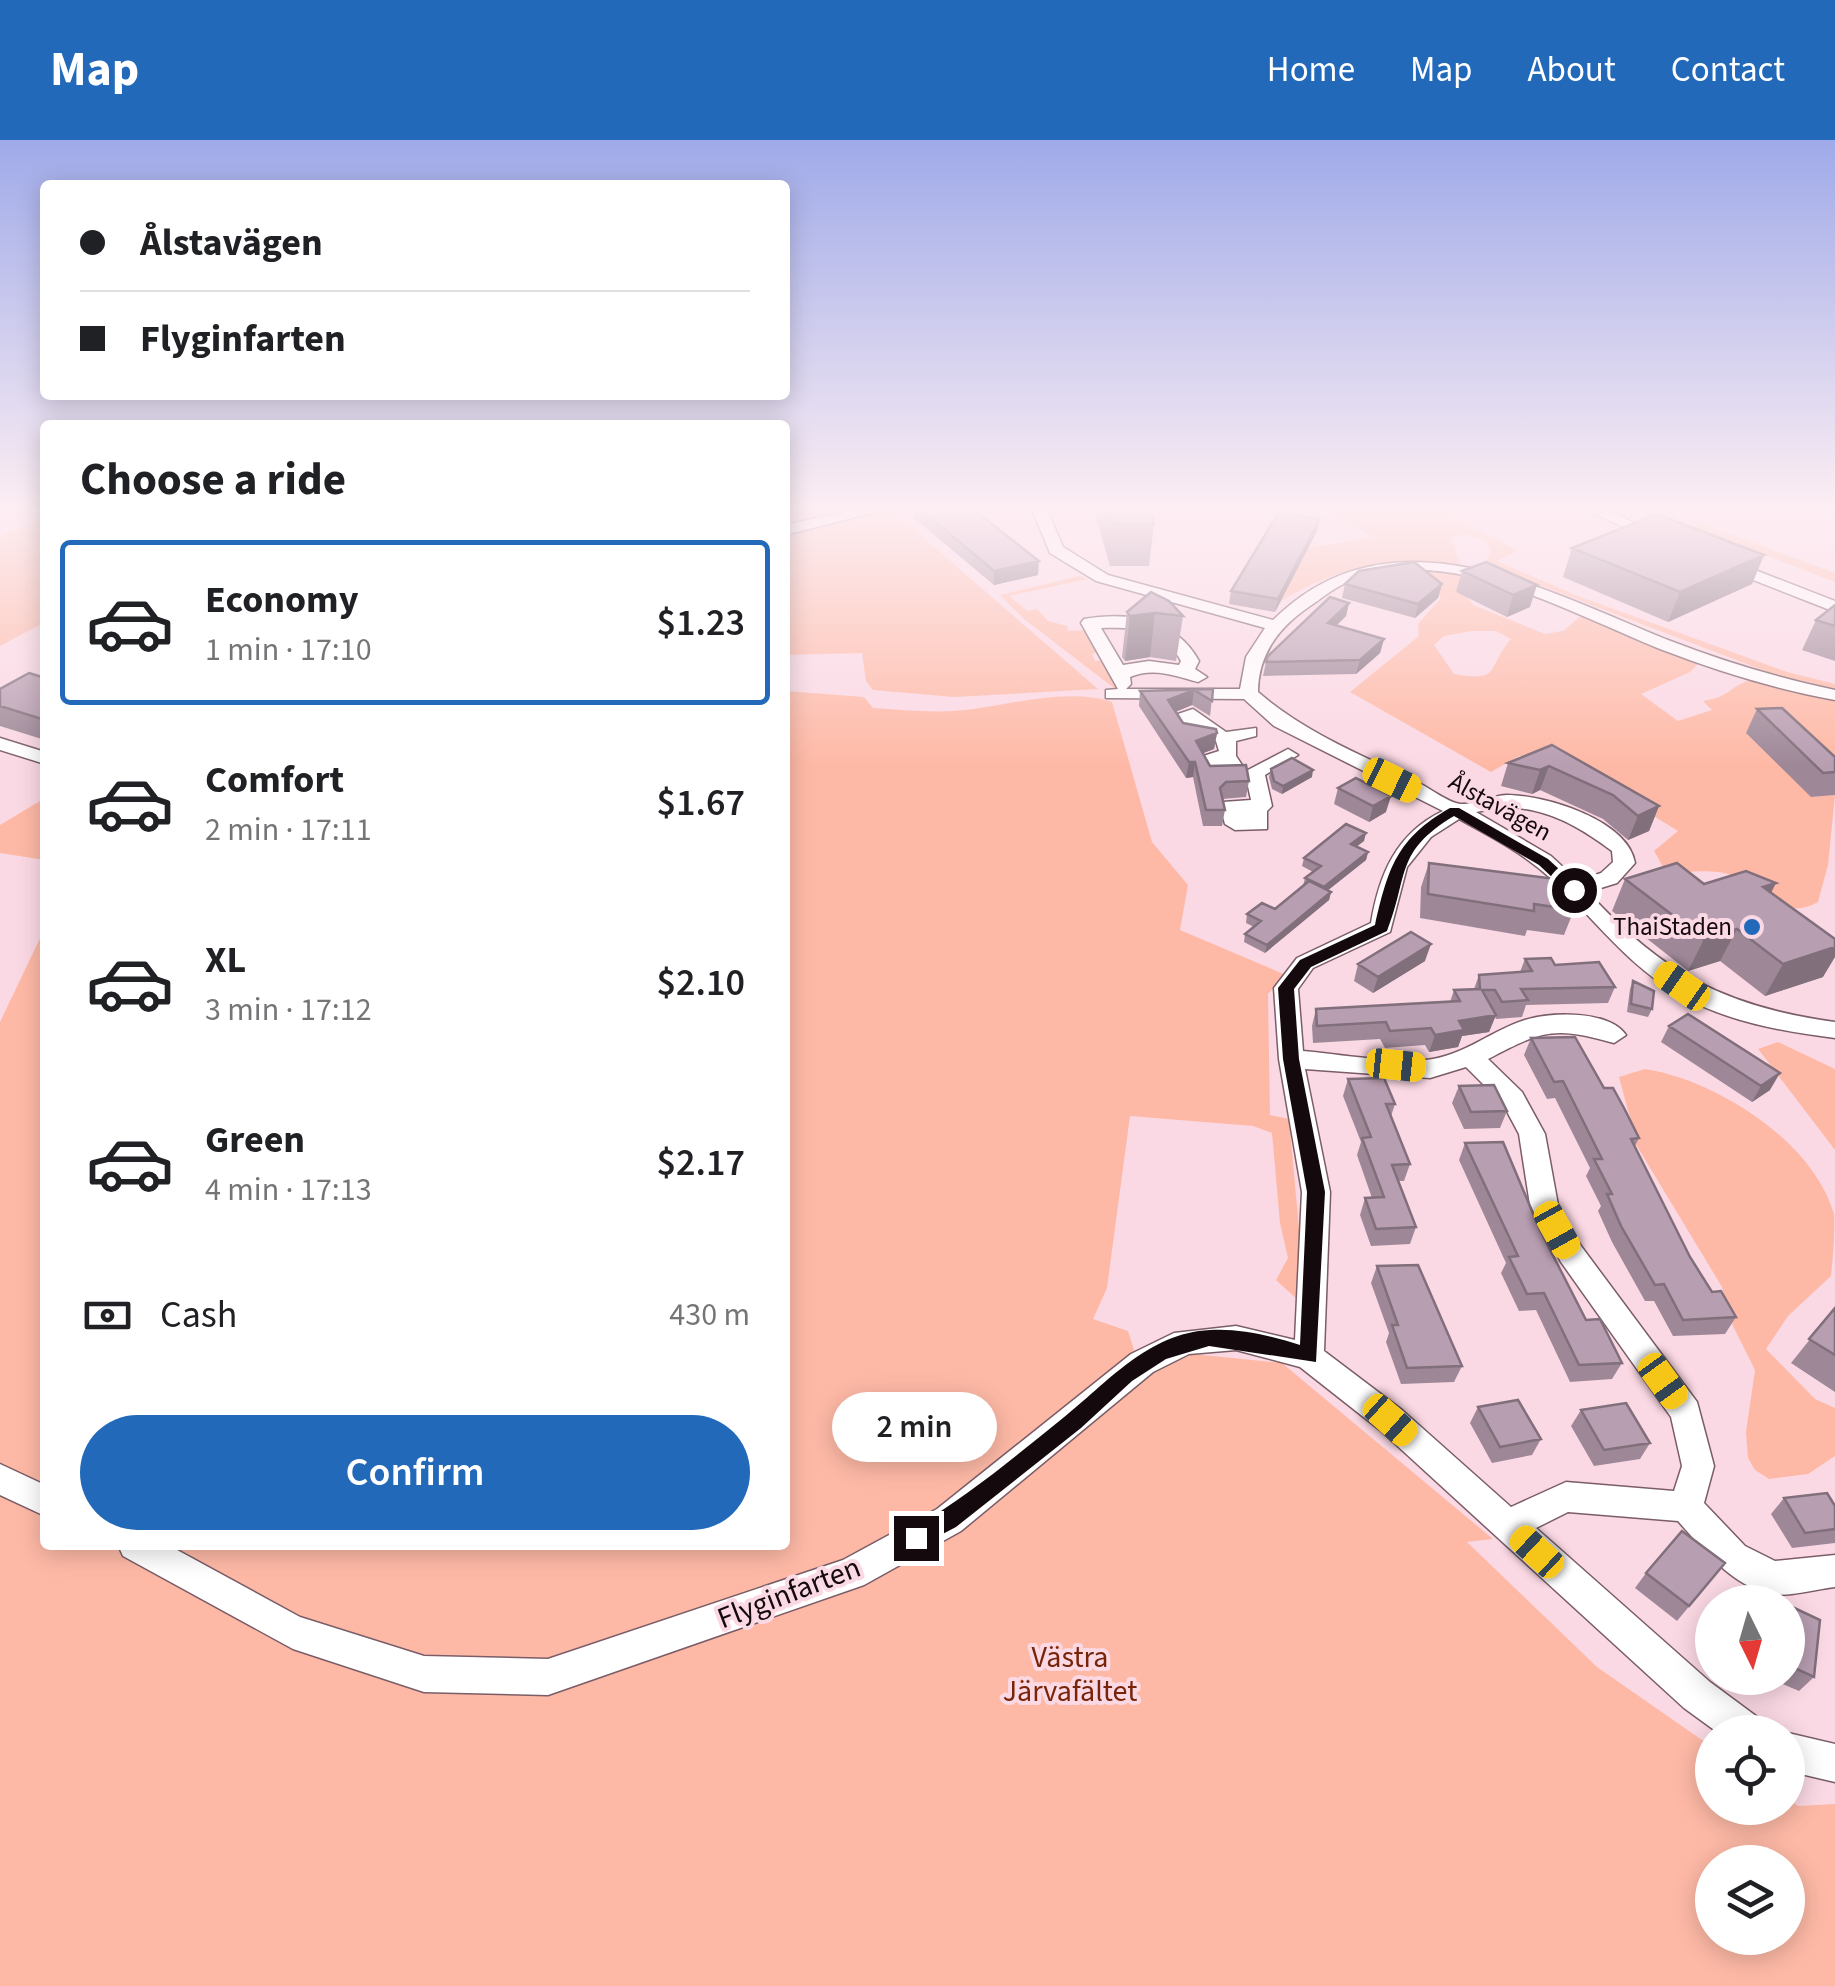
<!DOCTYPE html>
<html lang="en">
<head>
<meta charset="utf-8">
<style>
  body { margin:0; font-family:"Source Sans 3",sans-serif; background:#f6f6f6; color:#202124; height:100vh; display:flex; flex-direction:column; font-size:38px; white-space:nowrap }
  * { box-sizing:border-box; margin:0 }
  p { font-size:32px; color:#757577 }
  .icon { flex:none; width:55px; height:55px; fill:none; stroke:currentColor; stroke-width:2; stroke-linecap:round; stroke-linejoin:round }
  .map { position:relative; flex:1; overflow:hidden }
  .details { position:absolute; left:40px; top:280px; width:750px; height:1130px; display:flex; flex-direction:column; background:#fff; border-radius:10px; box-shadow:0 5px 25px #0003 }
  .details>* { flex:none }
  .top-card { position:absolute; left:40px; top:40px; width:750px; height:220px; border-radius:10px; box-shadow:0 5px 25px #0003; display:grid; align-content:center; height:220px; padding:0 40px; background:#fff }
  .needle { width:65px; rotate:175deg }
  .fabs { position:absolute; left:1695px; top:1445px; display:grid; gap:20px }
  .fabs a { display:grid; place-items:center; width:110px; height:110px; border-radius:50%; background:#fff; box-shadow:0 5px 25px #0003; font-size:50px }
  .end { position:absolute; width:45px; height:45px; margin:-22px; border:12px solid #14090d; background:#fff; box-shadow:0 0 0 5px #fff }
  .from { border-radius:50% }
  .bubble { position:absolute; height:70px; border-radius:35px; background:#fff; box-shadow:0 5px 25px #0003; font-size:32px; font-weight:600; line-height:70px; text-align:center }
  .car { position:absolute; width:30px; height:60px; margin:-30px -15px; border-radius:12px; box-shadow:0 0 8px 2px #0007; background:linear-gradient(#f5c518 24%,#345 0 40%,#f5c518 0 76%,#345 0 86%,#f5c518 0) }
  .top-card b { display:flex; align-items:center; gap:35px; height:95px; font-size:38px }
  .top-card b+b { border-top:2px solid #e0e0e0 }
  .top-card i { width:25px; height:25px; background:#202124 }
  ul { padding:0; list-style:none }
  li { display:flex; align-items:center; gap:30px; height:165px; margin:0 20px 15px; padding:0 20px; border:5px solid transparent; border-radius:10px }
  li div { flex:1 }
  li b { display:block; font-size:38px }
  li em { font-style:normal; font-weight:600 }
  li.on { border-color:#2369ba }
  li>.icon { width:90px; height:90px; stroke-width:1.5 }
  h2 { padding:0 40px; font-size:45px; line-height:120px }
  .pay { display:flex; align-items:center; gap:25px; height:110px; padding:0 40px; font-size:38px }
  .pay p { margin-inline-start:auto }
  .button { display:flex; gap:20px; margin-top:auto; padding:20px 40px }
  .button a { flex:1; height:115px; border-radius:60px; background:#2369ba; color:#fff; font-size:40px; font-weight:600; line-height:115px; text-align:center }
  header { display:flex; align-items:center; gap:60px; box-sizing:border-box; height:140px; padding:0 50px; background:#2369ba; color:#fff }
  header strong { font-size:48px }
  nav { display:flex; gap:55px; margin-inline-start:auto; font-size:35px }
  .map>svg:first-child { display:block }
  .green { fill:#feb9a6; fill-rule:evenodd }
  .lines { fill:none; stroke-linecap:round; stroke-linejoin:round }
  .minor-casing { stroke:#7a5d67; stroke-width:3 }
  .minor { fill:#fff; fill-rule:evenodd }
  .wall { fill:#9e8898 }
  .shaded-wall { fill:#816f7c }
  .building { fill:#b89eb1; stroke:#816f7c; stroke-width:2.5 }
  .route { fill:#14090d }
  .poi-dot { fill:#2369ba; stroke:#fbd9e4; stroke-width:4 }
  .labels { text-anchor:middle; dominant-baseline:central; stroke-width:8; stroke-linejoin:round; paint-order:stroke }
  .street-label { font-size:25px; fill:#14090d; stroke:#fbd9e4 }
  .poi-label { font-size:25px; fill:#14090d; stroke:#fbd9e4; text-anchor:end }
  .near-street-label { font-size:30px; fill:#14090d; stroke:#fbd9e4 }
  .near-park-label { font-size:30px; fill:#782409; stroke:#fbd9e4 }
</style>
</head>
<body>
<header>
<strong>Map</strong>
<nav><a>Home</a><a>Map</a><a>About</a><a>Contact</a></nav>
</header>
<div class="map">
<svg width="1835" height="1846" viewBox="0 0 1835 1846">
  <rect width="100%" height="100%" fill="#fbd9e4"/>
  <path class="green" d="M797,367H888L1098,549L954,557L873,550L866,541L862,513L785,515V394L791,393Z
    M1314,367H1435L1517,410L1497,421L1578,456L1787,532L1835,544V549L1773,534L1500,430L1486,424L1491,411L1487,402L1465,394L1451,398L1460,424C1385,422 1347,422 1281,461L1308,408L1371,397L1345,379Z
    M45,376V482L0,506V397Z
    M1694,381L1835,433V442L1703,391L1693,386Z
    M1402,429L1462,432L1459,446L1473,465L1545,494L1563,491L1583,474L1702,520L1690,532L1641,554L1678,581L1712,570L1703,561C1731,556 1727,549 1747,541C1769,533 1812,552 1835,558V622L1811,657L1835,655L1828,725L1818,762C1781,783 1763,746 1731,735C1713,728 1685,733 1666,732L1654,711L1678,691L1555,615L1519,616L1491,632L1350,552L1419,496L1418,484L1441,458L1433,446ZM1471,491H1496L1511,499C1486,527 1503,543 1454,534L1434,505L1444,496Z
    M1079,436L1088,439L1009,456L1027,471L1037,469L1048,481L1067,486L1068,491L1089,490L1097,512L1092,514L1095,521L1107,520L1120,547L1114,548L1024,479L1000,455Z
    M785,551L864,557L873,568C905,570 941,574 974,569C1016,563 1070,548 1112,562L1152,702L1188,745L1180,790L1286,835L1268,854L1270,975L1289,979L1303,1132L1299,1161L1276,1140L1288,1118L1280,1083L1272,993L1253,986L1130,976L1107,1148L1093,1179L1128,1191L1136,1216L1152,1233L1193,1214L1282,1223L1493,1399L1467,1402L1597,1527L1712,1607V1668H1788V1659L1798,1666L1835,1664V1846H0V882L45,788V1405H785ZM1712,1722H1788V1798H1712Z
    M45,658V720L0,713V685Z
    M1778,902L1835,929V1010L1758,909Z
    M1645,929C1716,940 1813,1001 1834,1074C1835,1093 1833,1117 1831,1136L1788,1176L1766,1209L1815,1259L1835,1268V1316L1808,1334L1769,1339L1755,1330L1748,1318L1746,1292L1755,1230L1733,1186L1722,1147L1623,983L1630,978L1619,937Z"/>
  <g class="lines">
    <defs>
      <path id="minor" d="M867,367H896L785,395V385Z
        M1031,367H1046L1063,407L1108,435L1273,480C1390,364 1542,449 1668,500C1722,521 1778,538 1835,550V560C1775,549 1717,531 1660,509C1569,473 1440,397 1342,445C1331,450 1321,459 1310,466C1279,487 1258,514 1258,552C1305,593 1364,616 1419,643C1431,649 1449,663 1461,664C1475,665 1492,655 1507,655C1545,655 1628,680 1635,723L1617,743L1588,752C1662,834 1726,867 1835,882V898C1782,891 1727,882 1680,855C1626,825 1594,777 1549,737C1523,713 1490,696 1459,679L1431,697L1407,727L1390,792L1313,828L1298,849L1303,911C1338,914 1401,925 1433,919C1467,913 1493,890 1525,880C1551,872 1609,870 1626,895L1614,903C1554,886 1543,890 1488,919L1522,952L1545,994L1558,1065L1581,1106L1697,1262L1714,1326L1704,1363L1745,1406L1775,1421L1835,1415V1447C1816,1449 1790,1457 1771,1454C1732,1446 1703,1409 1678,1381L1568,1372L1536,1388L1710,1542L1760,1579L1765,1592H1717L1684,1568L1380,1290L1300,1227L1236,1210L1189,1214L1153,1232L961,1391L864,1445L548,1555L424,1552L293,1509L123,1416L118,1405H168L300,1477L424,1516L548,1519L843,1420L937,1369L1131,1214L1174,1193L1236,1186L1295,1200L1302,1052L1279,919L1274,848L1297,818L1371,783C1379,735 1396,693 1443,671L1274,586L1244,559L1106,558V550L1118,549L1081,483L1084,479C1129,471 1176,479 1199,521L1195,529L1207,537L1198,542C1175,536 1154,527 1130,537L1131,544L1126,549H1240L1246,517L1265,488L1096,441L1050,413ZM1101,488C1135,487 1164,489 1181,521L1179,525L1149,521L1123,525ZM1503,667C1547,668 1577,685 1612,711L1613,722L1601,733L1578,741L1551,716L1476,672ZM1466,927L1503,964L1519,994L1530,1065L1561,1122L1671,1277L1682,1326L1674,1351L1566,1342L1511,1367L1402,1270L1324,1211L1330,1052L1305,929L1430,938Z
        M1580,367H1600L1664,397L1651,400Z
        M1720,421H1732L1835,461V472L1720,427Z
        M1193,569L1226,592L1256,588V596L1236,601V616L1246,631L1288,609L1298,615L1265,635L1272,666L1267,671V689L1235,690L1225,684L1220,666L1223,662L1251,660L1246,637L1211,640L1197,618L1219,611L1216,601L1181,595L1169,577Z
        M0,598L45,612V624L0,610Z
        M0,1324L45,1345V1376L0,1355Z
        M1788,1593L1835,1604V1642L1788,1631Z"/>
    </defs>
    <use href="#minor" class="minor-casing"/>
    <use href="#minor" class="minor"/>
  </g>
  <path class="wall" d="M914,367H970L1038,435L994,445L914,378Z
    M1097,367H1148L1154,384L1149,426H1110L1096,377Z
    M1302,376L1320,379L1317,391L1275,472L1229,464L1231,451Z
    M1572,408L1764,415L1752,444L1668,482L1563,437Z
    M1486,422L1530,467L1507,477L1456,452L1462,431Z
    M1345,444H1442L1438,458L1415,478L1342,458Z
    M1151,452L1183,476L1176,521L1150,517L1125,521L1122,517L1127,472Z
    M1349,463L1346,476L1336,486L1384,499L1380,513L1356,534L1263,536L1267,517Z
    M1835,465V521L1802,510L1816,480Z
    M45,538V600L0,586V549Z
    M1213,549L1210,576L1192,565L1175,572L1183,583L1217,593L1214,609L1203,613L1210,626L1249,641L1246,657L1222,659L1225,670L1222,686H1203L1193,637L1186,638L1139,566L1140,551Z
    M1757,569L1835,617V655L1811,657L1746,593Z
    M1552,605L1659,666L1649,691L1628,700L1603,679L1540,650L1532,654L1501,646L1508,623Z
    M1271,629L1312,637L1282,654L1272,649L1269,637Z
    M1338,648L1386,672L1369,682L1334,664Z
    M1364,701L1356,707L1368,712L1366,720L1328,750L1331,752L1329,760L1265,813L1244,802L1245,794L1254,787L1246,783L1247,774L1275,769L1303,746L1305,738L1313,732L1302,726L1304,718Z
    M1429,723L1574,770L1564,795L1527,790L1525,796L1420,778L1421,747Z
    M1625,739L1704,744L1771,753L1823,837L1765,856L1720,821L1688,831L1612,771Z
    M1525,819L1555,825L1615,847L1608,863L1526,865L1522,877L1496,879L1495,877L1489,892L1462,896L1458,907L1429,912L1425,905L1385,908L1380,899L1313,903L1312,886L1316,869L1450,862L1454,850L1474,849L1479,835L1520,832Z
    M1425,821L1373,853L1354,841L1358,824Z
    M1633,841L1652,869L1648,877L1627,872L1630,849Z
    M1669,886L1770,950L1752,962L1661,902Z
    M1531,898L1604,948L1639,998L1635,1006L1690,1117L1712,1152L1736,1177L1725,1194L1673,1196L1654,1161H1645L1612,1102L1598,1071L1601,1066L1586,1036L1590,1028L1555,958L1547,959L1524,915Z
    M1348,939L1395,964L1391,976L1410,1024L1404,1041H1398L1416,1087L1410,1104L1371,1106L1360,1075L1365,1058H1372L1357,1015L1361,1002L1343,956Z
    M1459,946L1507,971L1500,988L1464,989L1452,963Z
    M1465,1003L1540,1090L1586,1180L1622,1223L1612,1239L1570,1242L1536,1170L1519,1171L1501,1133L1506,1123L1459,1020Z
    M1377,1126L1462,1226L1454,1242L1401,1244L1386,1202L1389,1193L1371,1143Z
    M1835,1168V1252L1791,1223Z
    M1478,1267L1541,1299L1532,1315L1492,1323L1470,1283Z
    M1581,1270L1650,1303L1640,1319L1594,1326L1571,1286Z
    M1784,1358L1835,1366V1403L1792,1408L1771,1374Z
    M1725,1423L1677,1481L1635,1448L1646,1433Z
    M1788,1465L1814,1537L1799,1551L1769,1538H1788Z"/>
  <path class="shaded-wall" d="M1320,379L1317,391L1275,472L1278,459Z
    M1764,415L1752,444L1668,482L1680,452Z
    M1039,421L1038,435L994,445V431Z
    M1442,444L1438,458L1415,478L1418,464Z
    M1537,445L1530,467L1507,477L1513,455Z
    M1349,463L1346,476L1325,496L1328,483Z
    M1155,473L1150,517L1125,521L1130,476Z
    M1384,499L1380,513L1356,534L1360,520Z
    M1194,550L1192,565L1165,576L1168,560Z
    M1217,593L1214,609L1193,617L1196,601Z
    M1189,622H1195L1193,637L1186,638Z
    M1549,626L1540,650L1532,654L1540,630Z
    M1313,630L1312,637L1282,654L1283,646Z
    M1391,656L1386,672L1369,682L1373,666Z
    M1659,666L1649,691L1628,700L1638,676Z
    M1366,693L1364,701L1349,712L1351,704Z
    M1368,712L1366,720L1322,755L1324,747Z
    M1776,743L1760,775L1763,747Z
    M1331,752L1329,760L1265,813L1267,805Z
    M1737,789L1720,821L1688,831L1704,799Z
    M1431,804L1425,821L1373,853L1378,837Z
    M1835,807V817L1823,837L1765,856L1783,824Z
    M1496,875L1489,892L1462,896L1458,907L1429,912L1435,895L1459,881Z
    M1780,933L1770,950L1752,962L1761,946Z"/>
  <path class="building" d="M918,367H970L1039,421L994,431Z
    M1109,367H1148L1154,384H1114Z
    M1282,367H1302L1297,375L1320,379L1278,459L1231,451Z
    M1657,374L1764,415L1680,452L1572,408Z
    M1414,422L1442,444L1418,464L1345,444L1359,431Z
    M1486,422L1537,445L1513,455L1462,431Z
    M1151,452L1169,461L1183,476L1155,473L1130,476L1127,472Z
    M1330,457L1349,463L1328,483L1384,499L1360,520L1266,522L1267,517Z
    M1835,465V486L1816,480Z
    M29,533L45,538V580L0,566V549Z
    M1213,549L1212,561L1194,550L1168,560L1183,583L1216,589L1217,593L1196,601L1210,626L1246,625L1249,641L1226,642L1220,648L1225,670H1206L1195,622H1189L1140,551Z
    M1782,568L1835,617V632L1823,633L1757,569Z
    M1552,605L1659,666L1638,676L1613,655L1549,626L1540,630L1508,623Z
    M1292,618L1313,630L1283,646L1274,641L1271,629Z
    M1356,638L1391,656L1373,666L1338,648Z
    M1346,684L1366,693L1351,704L1368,712L1324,747L1305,738L1321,726L1304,718Z
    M1429,723L1572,741L1574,770L1534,764V771L1428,754Z
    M1677,723L1704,744L1746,731L1776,743L1763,747L1835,799V807L1783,824L1737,789L1704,799L1625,739Z
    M1309,741L1331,752L1267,805L1245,794L1261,781L1247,774L1262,763L1275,769Z
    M1411,792L1431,804L1378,837L1358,824Z
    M1551,818L1555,825L1599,822L1615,847L1521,849L1528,860L1502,862L1495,850H1482L1496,875L1459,881L1464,890L1435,895L1431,888L1390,891L1386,882L1317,886L1316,869L1460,861L1454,850L1480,849L1479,835L1532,831L1525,819Z
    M1633,841L1654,851L1652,869L1631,864Z
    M1688,874L1780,933L1761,946L1669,886Z
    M1575,897L1604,948H1613L1624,968L1639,998L1631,999L1690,1117L1712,1152L1721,1151L1736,1177L1683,1180L1664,1144L1655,1145L1621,1086L1607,1054H1612L1594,1019H1602L1563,941L1554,942L1531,898Z
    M1384,938L1395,964H1386L1410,1024L1392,1025L1416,1087L1376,1089L1365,1058L1384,1057L1362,998L1371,997L1348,939Z
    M1494,945L1507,971L1471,972L1459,946Z
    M1503,1002L1540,1090L1586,1180L1600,1179L1622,1223L1579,1225L1544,1153L1527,1154L1509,1117L1518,1116L1465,1003Z
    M1418,1125L1462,1226L1407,1228L1392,1185H1398L1377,1126Z
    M1835,1168V1215L1809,1199Z
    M1518,1260L1541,1299L1500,1307L1478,1267Z
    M1626,1263L1650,1303L1604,1310L1581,1270Z
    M1827,1353L1835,1366V1389L1805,1393L1784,1358Z
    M1682,1391L1725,1423L1689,1466L1646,1433Z
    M1788,1465L1820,1480L1814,1537L1788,1525Z"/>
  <linearGradient id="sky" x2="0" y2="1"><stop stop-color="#9faae9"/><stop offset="0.59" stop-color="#fdeef3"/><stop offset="1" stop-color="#fdeef3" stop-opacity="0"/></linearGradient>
  <rect width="1835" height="626" fill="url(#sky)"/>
  <path class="route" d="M1450,668H1459L1548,719L1582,750L1569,753L1539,725L1454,676C1394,712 1409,736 1387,791L1311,827L1294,849L1299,919L1325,1052L1316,1222L1209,1206L1166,1219L1132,1241L1081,1288L956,1387L916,1408L909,1405V1390C964,1360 1013,1318 1063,1278C1107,1243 1148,1193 1210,1190C1239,1188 1273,1196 1300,1205L1307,1052L1283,919L1278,848L1300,820L1375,785C1388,728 1397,698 1450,668Z"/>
  <circle class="poi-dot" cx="1752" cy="787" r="10"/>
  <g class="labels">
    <g class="street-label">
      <text transform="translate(1500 667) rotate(29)">Ålstavägen</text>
    </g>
    <g class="poi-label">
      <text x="1732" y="787">ThaiStaden</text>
    </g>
    <g class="near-street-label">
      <text transform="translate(789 1453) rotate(-21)">Flyginfarten</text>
    </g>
    <g class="near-park-label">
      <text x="1070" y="1517">Västra<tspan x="1070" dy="34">Järvafältet</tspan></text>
    </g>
  </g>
</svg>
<div class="fabs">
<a><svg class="needle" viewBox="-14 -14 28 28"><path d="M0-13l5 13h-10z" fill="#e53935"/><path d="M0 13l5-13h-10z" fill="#757577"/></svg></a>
<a><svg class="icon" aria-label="locate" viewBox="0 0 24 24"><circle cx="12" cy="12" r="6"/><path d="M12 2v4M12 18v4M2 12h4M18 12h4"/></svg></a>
<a><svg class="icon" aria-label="layers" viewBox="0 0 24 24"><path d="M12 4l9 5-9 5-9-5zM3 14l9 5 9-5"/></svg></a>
</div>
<i class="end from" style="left:1574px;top:750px"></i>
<i class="end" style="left:916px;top:1398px"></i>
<div class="bubble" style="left:832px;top:1252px;width:165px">2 min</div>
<i class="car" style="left:1392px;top:640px;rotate:116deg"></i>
<i class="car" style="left:1682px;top:846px;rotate:305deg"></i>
<i class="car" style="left:1396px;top:925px;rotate:96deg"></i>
<i class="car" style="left:1557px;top:1090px;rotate:151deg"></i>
<i class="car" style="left:1663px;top:1241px;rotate:144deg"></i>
<i class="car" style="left:1390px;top:1280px;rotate:132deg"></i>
<i class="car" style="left:1537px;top:1412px;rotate:313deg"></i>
<div class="top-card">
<b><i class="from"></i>Ålstavägen</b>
<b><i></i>Flyginfarten</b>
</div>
<section class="details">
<h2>Choose a ride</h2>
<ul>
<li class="on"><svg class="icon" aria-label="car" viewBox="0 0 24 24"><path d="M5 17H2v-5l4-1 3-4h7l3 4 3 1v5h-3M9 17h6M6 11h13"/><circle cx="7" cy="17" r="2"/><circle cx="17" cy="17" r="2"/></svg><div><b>Economy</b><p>1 min · 17:10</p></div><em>$1.23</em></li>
<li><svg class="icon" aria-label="car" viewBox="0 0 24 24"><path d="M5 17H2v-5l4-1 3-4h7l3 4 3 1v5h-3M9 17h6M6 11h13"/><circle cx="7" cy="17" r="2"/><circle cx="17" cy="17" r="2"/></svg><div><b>Comfort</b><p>2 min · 17:11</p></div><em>$1.67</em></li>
<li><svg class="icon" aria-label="car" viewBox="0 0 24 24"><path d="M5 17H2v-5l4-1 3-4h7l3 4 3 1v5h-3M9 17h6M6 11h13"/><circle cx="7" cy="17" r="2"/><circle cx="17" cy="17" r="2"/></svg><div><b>XL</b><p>3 min · 17:12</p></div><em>$2.10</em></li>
<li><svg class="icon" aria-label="car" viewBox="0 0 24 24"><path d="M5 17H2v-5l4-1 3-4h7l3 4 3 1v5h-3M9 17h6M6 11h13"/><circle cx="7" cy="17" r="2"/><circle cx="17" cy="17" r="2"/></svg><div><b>Green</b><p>4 min · 17:13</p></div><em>$2.17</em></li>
</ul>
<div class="pay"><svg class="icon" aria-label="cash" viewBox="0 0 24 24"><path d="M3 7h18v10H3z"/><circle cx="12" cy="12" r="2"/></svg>Cash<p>430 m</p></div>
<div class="button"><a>Confirm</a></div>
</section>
</div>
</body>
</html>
